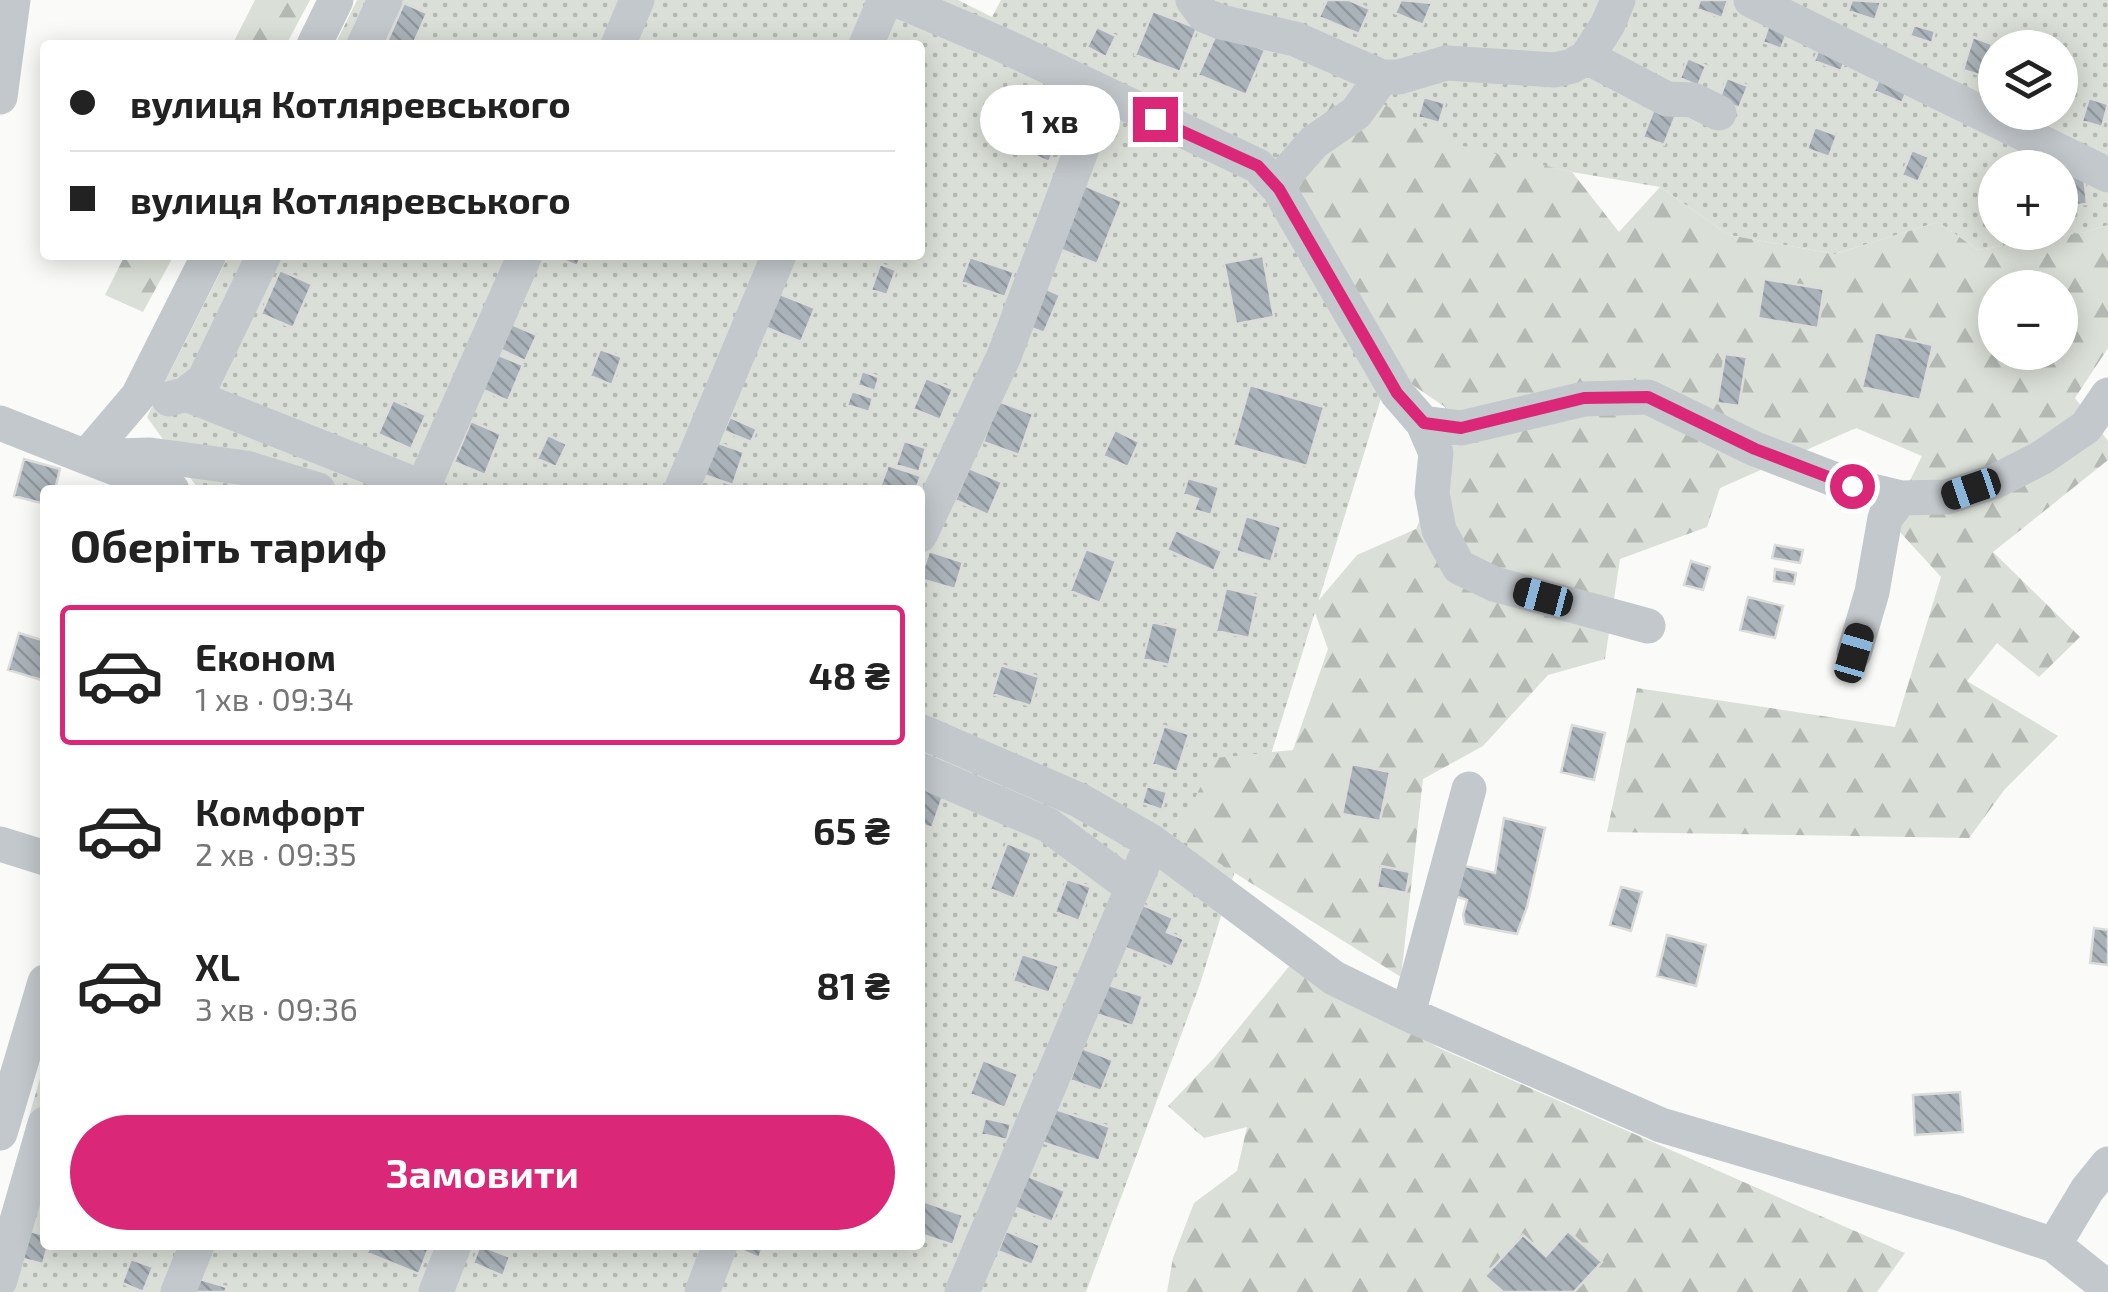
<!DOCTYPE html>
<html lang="uk">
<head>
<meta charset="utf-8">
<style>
  body { margin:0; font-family:"Exo 2",sans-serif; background:#f2f2f2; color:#222; height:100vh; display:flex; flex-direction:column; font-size:38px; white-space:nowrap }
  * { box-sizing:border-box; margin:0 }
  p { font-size:32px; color:#767676 }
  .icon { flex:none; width:55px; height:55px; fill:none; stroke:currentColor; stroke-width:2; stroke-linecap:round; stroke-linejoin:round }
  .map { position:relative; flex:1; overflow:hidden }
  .panel { position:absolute; left:40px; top:485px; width:885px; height:765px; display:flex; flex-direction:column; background:#fff; border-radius:10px; box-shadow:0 5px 25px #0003 }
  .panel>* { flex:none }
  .top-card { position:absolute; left:40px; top:40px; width:885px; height:220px; border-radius:10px; box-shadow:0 5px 25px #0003; display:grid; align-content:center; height:220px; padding:0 30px; background:#fff }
  .buttons { position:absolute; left:1978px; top:30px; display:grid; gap:20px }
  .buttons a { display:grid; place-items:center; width:100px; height:100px; border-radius:50%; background:#fff; box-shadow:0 5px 25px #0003; font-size:50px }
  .end { position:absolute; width:45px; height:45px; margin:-22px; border:12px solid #db2777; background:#fff; box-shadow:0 0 0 5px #fff }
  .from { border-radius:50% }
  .bubble { position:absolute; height:70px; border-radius:35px; background:#fff; box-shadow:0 5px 25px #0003; font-size:32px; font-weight:700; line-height:70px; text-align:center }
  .car { position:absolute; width:30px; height:60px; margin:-30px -15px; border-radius:12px; box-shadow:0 0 8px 2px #0007; background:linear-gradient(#222 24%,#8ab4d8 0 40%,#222 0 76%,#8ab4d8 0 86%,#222 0) }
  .top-card b { display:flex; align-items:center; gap:35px; height:95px; font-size:38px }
  .top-card b+b { border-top:2px solid #e0e0e0 }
  .top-card i { width:25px; height:25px; background:#222 }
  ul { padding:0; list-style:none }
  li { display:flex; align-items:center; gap:30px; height:140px; margin:0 20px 15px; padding:0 10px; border:5px solid transparent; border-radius:10px }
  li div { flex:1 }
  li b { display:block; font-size:38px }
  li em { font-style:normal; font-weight:700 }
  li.selected { border-color:#db2777 }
  li>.icon { width:90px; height:90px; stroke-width:1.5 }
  h2 { padding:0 30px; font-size:45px; line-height:120px }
  .cta { display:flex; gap:20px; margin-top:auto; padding:20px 30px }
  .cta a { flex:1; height:115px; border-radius:60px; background:#db2777; color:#fff; font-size:40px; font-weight:700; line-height:115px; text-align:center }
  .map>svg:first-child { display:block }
  .green { fill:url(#green-dots); fill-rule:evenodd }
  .forest { fill:url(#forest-firs); fill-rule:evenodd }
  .building { fill:url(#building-back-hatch); stroke:#dcdcda; stroke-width:2.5 }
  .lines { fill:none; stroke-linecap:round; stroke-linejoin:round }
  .minor { stroke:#c3c8cc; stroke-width:35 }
  .route { stroke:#db2777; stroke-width:12 }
</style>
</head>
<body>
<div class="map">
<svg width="2108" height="1292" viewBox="0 0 2108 1292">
  <defs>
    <pattern id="green-dots" width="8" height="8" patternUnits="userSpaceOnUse" patternTransform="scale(2.5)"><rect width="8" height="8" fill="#dadfd7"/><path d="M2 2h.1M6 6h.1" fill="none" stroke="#b4b9b4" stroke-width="1.8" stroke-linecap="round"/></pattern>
    <pattern id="forest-firs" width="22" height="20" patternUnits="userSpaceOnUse" patternTransform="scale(2.5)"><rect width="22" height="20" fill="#dadfd7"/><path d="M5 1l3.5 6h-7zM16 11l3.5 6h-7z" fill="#b4b9b4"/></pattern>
    <pattern id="building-back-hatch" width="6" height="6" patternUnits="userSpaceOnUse" patternTransform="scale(2.5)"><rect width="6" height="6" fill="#aab3b9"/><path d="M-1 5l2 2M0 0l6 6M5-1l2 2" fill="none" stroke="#8e969c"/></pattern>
  </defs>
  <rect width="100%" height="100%" fill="#fafaf8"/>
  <path class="green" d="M357,0H958L992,17L1001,0H2108V225L2086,232L1978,250L1938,222L1835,254L1729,235L1660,187L1572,172L1459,146L1200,984L1086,1292H0V1218L45,1061V1245H920V490H199L147,417L229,255H920V45H335ZM1995,48H2060V112H1995ZM1995,168H2060V232H1995Z"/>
  <path class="forest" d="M255,0H310L286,45H232Z
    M1348,85L1459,145L1572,172L1619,232L1660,187L1729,235L1835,254L1938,222L1978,250L2086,232L2108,225V348L2075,398L2108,441V460L1993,552L2080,637L2039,677L1997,643L1967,681L2058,736L2005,789L1969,838L1607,832L1637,688L1895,727L1941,577L1890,521L1922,456L1856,428L1720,488L1707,527L1620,559L1605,659L1548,675L1483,746L1423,779L1401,977L1176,836L1215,758L1293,750L1328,649L1313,607L1357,555L1416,529L1450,451L1445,407L1391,370L1276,156ZM1995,288H2060V352H1995Z
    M125,255H174L143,312L105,295Z
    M1291,964L1439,1048L1905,1253L1877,1292H1167L1173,1258L1194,1203L1237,1171L1247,1127L1204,1138L1168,1106L1215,1057Z"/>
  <path class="building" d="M1327,0H1349L1370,9L1359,34L1319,17Z
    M1401,0L1432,3L1423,25L1395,13Z
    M1700,0H1728L1722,18L1697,9Z
    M1852,0L1881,2L1875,20L1848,11Z
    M404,3L427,13L413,45H389L386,44Z
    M1153,11L1197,28L1180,72L1135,55Z
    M1770,21L1789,28L1781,49L1763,42Z
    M1914,25L1935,31L1932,43L1910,36Z
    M1097,27L1116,36L1106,57L1087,47Z
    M1218,30L1265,50L1246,95L1198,75Z
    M1973,37L1992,44L1982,76L1963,70Z
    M1820,46L1847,56L1841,71L1814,61Z
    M1688,58L1706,66L1698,86L1680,78Z
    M1881,74L1909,86L1902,103L1874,91Z
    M2060,77L2070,80L2063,106L2060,105Z
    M1727,78L1748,86L1739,108L1719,100Z
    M1424,97L1445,103L1439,123L1418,117Z
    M2089,98L2108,104L2102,127L2082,121Z
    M1046,104L1069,114L1049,162L1026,152Z
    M1655,106L1676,115L1664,145L1643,137Z
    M1815,127L1837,135L1829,157L1807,149Z
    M1912,150L1929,157L1918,182L1902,175Z
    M2083,165L2087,204L2060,207V168Z
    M1079,183L1122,201L1097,264L1054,247Z
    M550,255H582L577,266Z
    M1263,256L1274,317L1236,324L1224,263Z
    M970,257L1014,272L1005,297L961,282Z
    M880,264L896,270L887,295L871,290Z
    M280,270L312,284L293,328L261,314Z
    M1764,279L1824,289L1818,328L1758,318Z
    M1040,286L1060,295L1044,333L1024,325Z
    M775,292L815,308L801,342L762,326Z
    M504,321L537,335L525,361L493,346Z
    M1875,332L1933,345L1920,400L1862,387Z
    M600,349L622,357L612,385L590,376Z
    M496,354L523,365L508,401L481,389Z
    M1725,354L1747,357L1739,406L1717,403Z
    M862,371L879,377L875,391L858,385Z
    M926,378L953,389L940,420L913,409Z
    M1250,385L1324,407L1307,466L1233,445Z
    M852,391L873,398L869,412L847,405Z
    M393,400L426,415L411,449L378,434Z
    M998,401L1033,414L1019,455L983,442Z
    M730,417L757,429L751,442L724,431Z
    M471,421L501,434L485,475L454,462Z
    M1115,430L1139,442L1128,467L1103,456Z
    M548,435L567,444L556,467L537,459Z
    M710,440L744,452L733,485L698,473Z
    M904,441L926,448L919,472L896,465Z
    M24,459L60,469L55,490H45V504L14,496Z
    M888,465L921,476L916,490H879Z
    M969,468L1002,482L988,515L955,500Z
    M1188,478L1219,487L1211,515L1194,510L1198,499L1183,494Z
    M1246,516L1281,527L1271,562L1236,551Z
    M1176,530L1222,551L1214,571L1167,550Z
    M1775,545L1803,550L1800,563L1772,558Z
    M1086,549L1116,561L1100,603L1070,591Z
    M929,551L963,562L955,589L920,579Z
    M1691,561L1710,567L1703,590L1684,585Z
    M1775,569L1796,573L1794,584L1774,581Z
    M1226,588L1258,596L1249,638L1216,631Z
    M1748,597L1783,606L1775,638L1740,630Z
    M1152,622L1178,628L1169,665L1143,659Z
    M19,633L45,641V681L8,670Z
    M1001,665L1039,677L1031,706L992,694Z
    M1572,725L1605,733L1594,780L1561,772Z
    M1164,726L1189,734L1177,772L1152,764Z
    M1352,764L1390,772L1380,821L1342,814Z
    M920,782L945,791L932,828L920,824Z
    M1147,786L1167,792L1162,810L1142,803Z
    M1504,818L1545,828L1527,907L1517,934L1465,924L1463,915L1467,900L1455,896L1461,865L1495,873Z
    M1007,843L1032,853L1014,899L990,889Z
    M1381,866L1410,872L1406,893L1377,887Z
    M1067,879L1091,887L1079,921L1055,912Z
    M1621,887L1642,892L1631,931L1610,925Z
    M1141,904L1173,918L1167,932L1184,939L1172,967L1116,944Z
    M2094,928L2108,930V965L2090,963Z
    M1667,935L1706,945L1696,986L1657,976Z
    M1022,954L1059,966L1049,993L1013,981Z
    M1106,984L1143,996L1133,1026L1096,1014Z
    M1082,1048L1113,1060L1101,1091L1070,1080Z
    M983,1060L1018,1074L1005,1108L970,1094Z
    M1960,1092L1963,1132L1915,1135L1913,1095Z
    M1043,1105L1110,1127L1099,1161L1032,1139Z
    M985,1118L1011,1124L1007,1140L981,1134Z
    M1021,1173L1065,1191L1052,1222L1009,1205Z
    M920,1200L963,1215L953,1245L920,1234Z
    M22,1229L45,1235V1245H48L43,1264L15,1257Z
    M1006,1231L1040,1245L1032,1265L998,1251Z
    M1568,1231L1602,1262L1574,1292H1503L1485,1276L1523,1235L1546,1256Z
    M370,1245H430L419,1274L367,1253Z
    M480,1245L510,1257L503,1276L473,1263Z
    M739,1245H764L759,1258L738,1249Z
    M131,1259L153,1267L143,1292L122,1283Z
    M200,1279L227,1287L225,1292H195Z"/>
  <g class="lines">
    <path class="minor" d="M897,0L996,42L1258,166L1279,189L1397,393L1423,423L1461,428L1584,399L1648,397L1755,449L1852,486L1901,498L1947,497L1996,481L2041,458L2086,427L2108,395
      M1193,0L1204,15L1221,22L1295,39L1382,77H1399L1446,63L1555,70L1572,66L1587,57L1667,99L1693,100L1719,113
      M1751,0L2108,175
      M314,45L336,0
      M364,45L385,0
      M618,45L637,0
      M866,45L885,0
      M1587,57L1608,24L1618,0
      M0,97L13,0
      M1279,189L1286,174L1314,142L1356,113L1382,77
      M186,394L429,490
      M169,399L186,394L204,380L264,255
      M0,423L86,457L150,455L246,468L318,490
      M1423,423L1436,453L1432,493L1439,530L1459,567L1494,584L1648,626
      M423,487L525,255
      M172,490L86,457L138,396L209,255
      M681,490L779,255
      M920,535L1004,356L1102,95
      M1854,653L1872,592L1885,518L1901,498
      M920,731L1079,800L1152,842L1334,978L1408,1014L1661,1125L1958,1213L2054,1245L2108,1288
      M920,770L1048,825L1133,888
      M0,844L45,858
      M1408,1014L1469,789
      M0,1133L45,982
      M2054,1245L2087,1190L2108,1164
      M0,1280L45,1124
      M178,1292L197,1245
      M436,1292L454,1245
      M702,1292L720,1245
      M962,1292L1152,842"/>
  </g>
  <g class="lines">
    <path class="route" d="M1155,119L1258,166L1279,189L1397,393L1424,423L1461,428L1584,398L1648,397L1755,449L1852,486"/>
  </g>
</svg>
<div class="buttons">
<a><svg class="icon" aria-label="layers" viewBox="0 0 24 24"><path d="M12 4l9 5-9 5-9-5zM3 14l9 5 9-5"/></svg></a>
<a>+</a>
<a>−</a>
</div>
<i class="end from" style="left:1852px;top:486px"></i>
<i class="end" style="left:1155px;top:119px"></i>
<div class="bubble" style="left:980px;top:85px;width:140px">1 хв</div>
<i class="car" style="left:1971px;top:489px;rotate:251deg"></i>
<i class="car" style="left:1543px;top:597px;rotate:285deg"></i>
<i class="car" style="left:1854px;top:653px;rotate:16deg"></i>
<div class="top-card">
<b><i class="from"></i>вулиця Котляревського</b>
<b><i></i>вулиця Котляревського</b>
</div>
<section class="panel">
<h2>Оберіть тариф</h2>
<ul>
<li class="selected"><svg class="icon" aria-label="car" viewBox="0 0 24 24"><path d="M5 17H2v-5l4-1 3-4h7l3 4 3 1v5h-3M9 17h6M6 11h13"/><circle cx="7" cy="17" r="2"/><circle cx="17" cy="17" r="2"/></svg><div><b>Економ</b><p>1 хв · 09:34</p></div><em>48 ₴</em></li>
<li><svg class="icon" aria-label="car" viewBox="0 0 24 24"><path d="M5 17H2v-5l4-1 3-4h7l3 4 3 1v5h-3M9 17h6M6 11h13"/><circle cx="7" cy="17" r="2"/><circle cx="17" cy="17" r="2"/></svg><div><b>Комфорт</b><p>2 хв · 09:35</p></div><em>65 ₴</em></li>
<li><svg class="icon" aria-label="car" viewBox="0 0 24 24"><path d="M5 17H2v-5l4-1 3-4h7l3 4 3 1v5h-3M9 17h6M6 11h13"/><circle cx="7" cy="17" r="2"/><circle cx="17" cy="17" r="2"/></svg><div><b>XL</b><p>3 хв · 09:36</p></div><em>81 ₴</em></li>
</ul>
<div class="cta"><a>Замовити</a></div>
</section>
</div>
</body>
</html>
